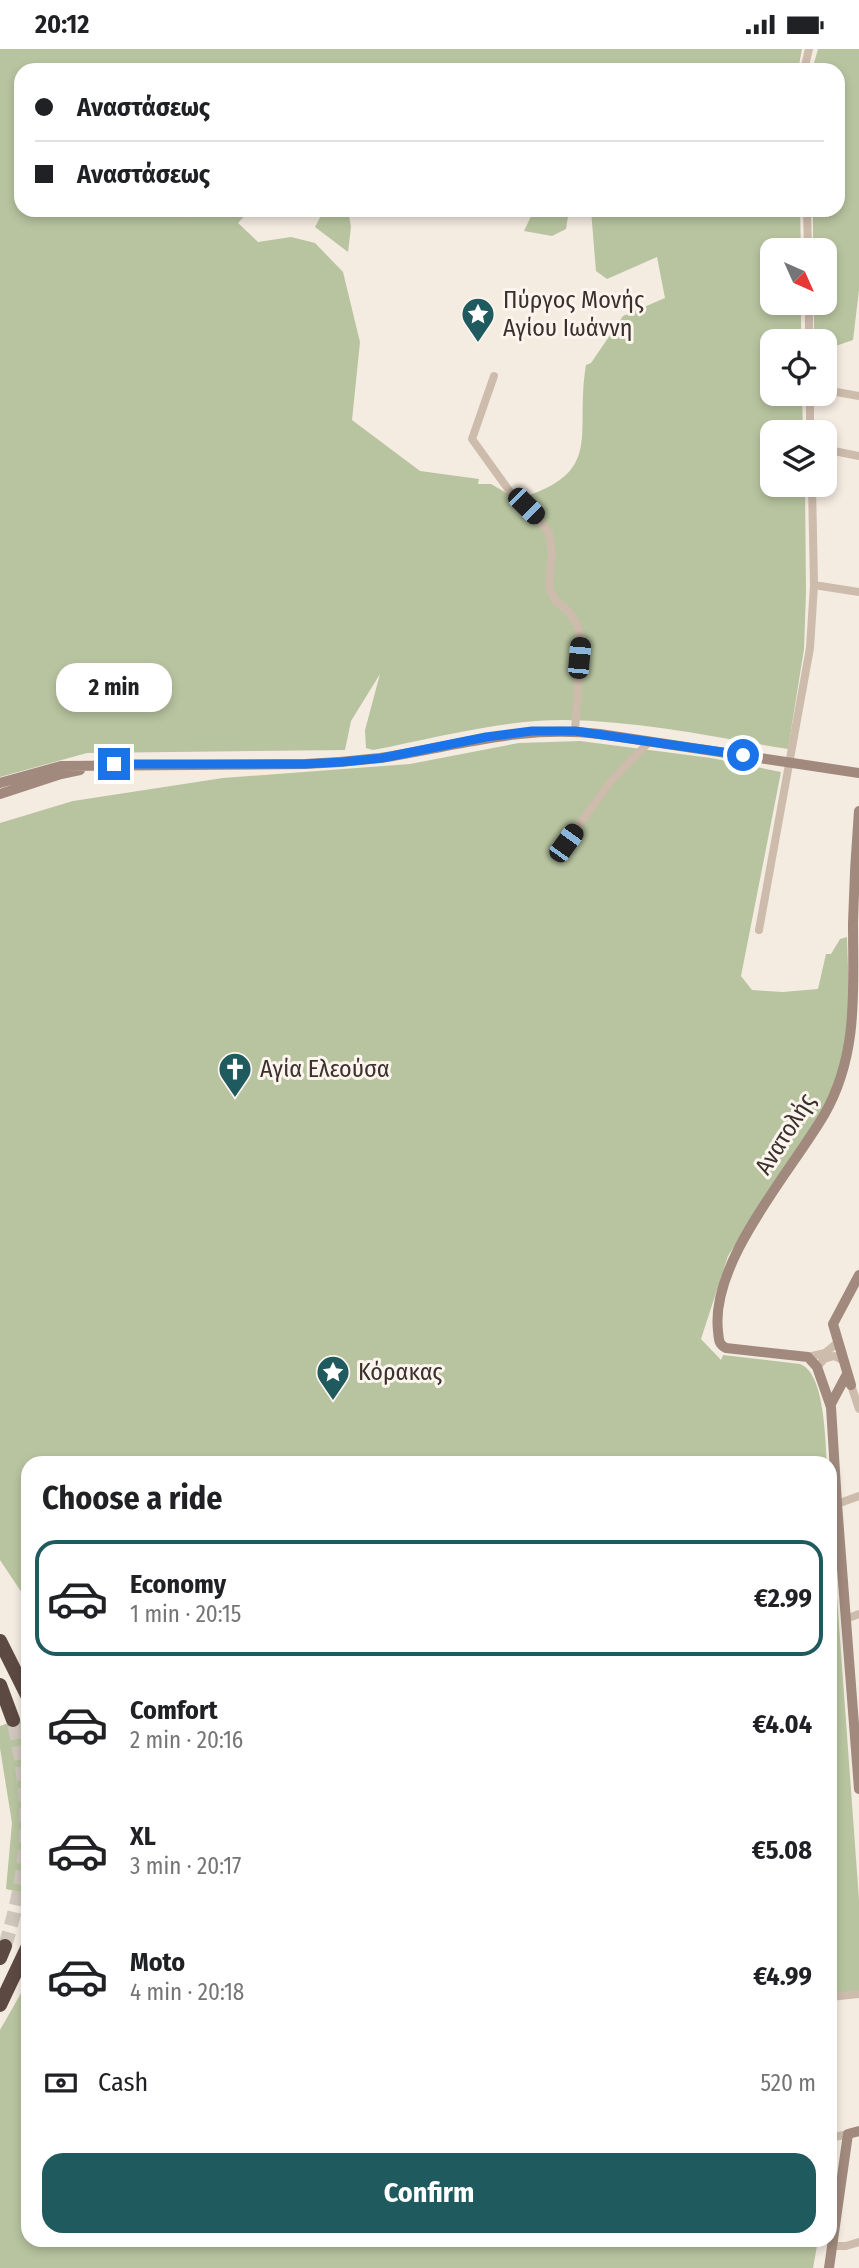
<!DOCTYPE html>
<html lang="en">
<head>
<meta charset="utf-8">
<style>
  body { margin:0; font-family:"Fira Sans Condensed",sans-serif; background:#f2f2f2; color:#202124; height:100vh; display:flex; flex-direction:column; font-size:26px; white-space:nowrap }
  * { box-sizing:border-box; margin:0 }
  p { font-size:23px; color:#757577 }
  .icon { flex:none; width:38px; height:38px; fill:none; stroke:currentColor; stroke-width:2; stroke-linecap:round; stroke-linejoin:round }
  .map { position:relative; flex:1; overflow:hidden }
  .side { position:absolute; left:21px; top:1407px; width:816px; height:791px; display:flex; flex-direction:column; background:#fff; border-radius:21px; box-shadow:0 4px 10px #0003 }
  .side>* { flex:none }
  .hud { position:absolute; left:14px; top:14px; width:831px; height:154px; border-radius:21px; box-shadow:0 4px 10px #0003; display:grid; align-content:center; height:154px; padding:0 21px; background:#fff }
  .needle { width:46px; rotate:135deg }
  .controls { position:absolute; left:760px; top:189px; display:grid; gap:14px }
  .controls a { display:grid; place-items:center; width:77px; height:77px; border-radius:14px; background:#fff; box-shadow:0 4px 10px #0003; font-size:35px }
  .end { position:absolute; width:32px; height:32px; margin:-16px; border:9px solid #1a73e8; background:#fff; box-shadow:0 0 0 4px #fff }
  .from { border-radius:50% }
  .bubble { position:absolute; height:49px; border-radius:21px; background:#fff; box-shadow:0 4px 10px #0003; font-size:23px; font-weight:700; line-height:49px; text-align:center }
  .car { position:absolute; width:21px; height:42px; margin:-21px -10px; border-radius:9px; box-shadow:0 0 5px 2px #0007; background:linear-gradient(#222 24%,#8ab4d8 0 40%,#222 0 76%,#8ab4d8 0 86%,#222 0) }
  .hud b { display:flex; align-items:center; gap:24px; height:66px; font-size:26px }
  .hud b+b { border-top:2px solid #e0e0e0 }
  .hud i { width:18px; height:18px; background:#202124 }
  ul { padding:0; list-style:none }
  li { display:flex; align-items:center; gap:21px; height:116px; margin:0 14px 10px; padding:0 7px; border:4px solid transparent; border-radius:21px }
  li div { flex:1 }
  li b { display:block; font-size:26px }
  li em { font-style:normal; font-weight:700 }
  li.current { border-color:#1f5a5e }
  li>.icon { width:63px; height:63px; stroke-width:1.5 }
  h2 { padding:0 21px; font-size:32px; line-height:84px }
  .pay { display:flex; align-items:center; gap:18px; height:77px; padding:0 21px; font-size:26px }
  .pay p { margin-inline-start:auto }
  .cta { display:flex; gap:14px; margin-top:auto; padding:14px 21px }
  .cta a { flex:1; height:80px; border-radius:21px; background:#1f5a5e; color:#fff; font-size:28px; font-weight:700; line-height:80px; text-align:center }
  .status { display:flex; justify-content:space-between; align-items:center; height:49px; padding:0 35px; background:#fff; direction:ltr }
  .status svg { height:19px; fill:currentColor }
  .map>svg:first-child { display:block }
  .green { fill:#b8c4a0 }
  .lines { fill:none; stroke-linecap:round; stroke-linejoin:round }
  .highway-tunnel { stroke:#cfc6bd; stroke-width:14; stroke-dasharray:14 7; stroke-linecap:butt }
  .street { stroke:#cdbbac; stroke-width:8 }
  .secondary { stroke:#a18a7d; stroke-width:10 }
  .highway { stroke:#5c4a42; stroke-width:14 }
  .route { stroke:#1a73e8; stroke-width:9 }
  .labels { text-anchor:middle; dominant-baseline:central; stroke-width:6; stroke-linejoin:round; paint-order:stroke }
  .poi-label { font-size:24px; fill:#3b302b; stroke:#fbf5ee; text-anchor:start }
  .street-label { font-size:24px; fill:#3b302b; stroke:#fbf5ee }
</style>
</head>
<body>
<div class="status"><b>20:12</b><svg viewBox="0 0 49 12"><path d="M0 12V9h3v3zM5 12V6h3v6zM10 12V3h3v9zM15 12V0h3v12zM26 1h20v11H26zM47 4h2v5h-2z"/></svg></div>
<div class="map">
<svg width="859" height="2219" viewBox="0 0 859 2219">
  <rect width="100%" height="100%" fill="#f4ebe1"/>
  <path class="green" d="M0,0H802L798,21H21V161H191L185,169L192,161H250L238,174L258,193L291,188L315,194L343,223L360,293L352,371L420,422L479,430L478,435H491L517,450C606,424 574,387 586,316L591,314L623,267L665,249L657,208L607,230L596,222L591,161H800L801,201H772V254H801V292H772V345H802L803,383H772V436H805L806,543L804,600L788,700C714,688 640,672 564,671C500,671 436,689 373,701L366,699L365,681L380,625L351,672L345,701L87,704L0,728Z
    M818,0H859V241L853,291L824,301V292H814V254H824V201H813V161H838V21H812Z
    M324,161H348L351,178L348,203L315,178Z
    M534,161H569L566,180L552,187L524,182Z
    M580,692L711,709L781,723L741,927L752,941L783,943L818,940L826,905H831L840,890L847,888L850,978L841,1024L822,1063L728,1207L701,1290L721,1311L723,1306L800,1315C825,1324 825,1391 827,1414H28V1566L22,1544L0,1511V774L73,752L223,729L410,715L519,694Z
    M830,1452L859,1851V1943L830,1946Z
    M20,1670L28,1705V1845L6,1840L12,1774L0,1699V1677Z
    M28,1932V2191H818L813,2219H0V1981Z"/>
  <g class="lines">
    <path class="highway-tunnel" d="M5,1897C30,1816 33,1754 13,1671"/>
    <path class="street" d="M804,21L809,0
      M807,161L808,201
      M809,254V292
      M494,327L472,390L513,447L539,470L549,484L552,503L549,538L555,551L570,564L577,576L581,590L575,682
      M831,342L859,347
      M810,345V383
      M824,400L859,407
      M814,536L859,543
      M566,794L611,732L650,692
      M759,881L810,599L814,536L812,436
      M808,1308L825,1304L837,1294
      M817,1318L824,1310L834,1307L843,1311
      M851,1336L859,1360
      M837,1455L859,1447
      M846,1570L859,1565
      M830,1948L859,1945
      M830,2089L848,2085
      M833,2197H846L859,2193"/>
    <path class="secondary" d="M0,734L61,717L305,715C330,714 355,712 380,709C458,697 519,676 600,685L859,724
      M0,745L61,725L80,721
      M859,762C856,799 854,836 853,874C853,941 859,1005 824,1066C790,1124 710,1213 718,1282C719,1290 718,1295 726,1299L808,1308L817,1318L831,1358L837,1455L859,1740
      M851,1336L833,1275L859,1226
      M831,1355L847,1325
      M829,2219L848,2085L859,2082"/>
    <path class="highway" d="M0,1592L28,1648
      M0,1636L13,1671
      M0,1909L5,1897
      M0,1956L28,1897"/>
  </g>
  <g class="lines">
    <path class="route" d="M114,715H305L342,713L382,709L486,688L532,682H575L743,706"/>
  </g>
  <defs>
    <symbol id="sight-pin" viewBox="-11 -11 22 30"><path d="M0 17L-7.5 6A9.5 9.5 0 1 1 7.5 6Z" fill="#1f5a5e" stroke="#fbf5ee"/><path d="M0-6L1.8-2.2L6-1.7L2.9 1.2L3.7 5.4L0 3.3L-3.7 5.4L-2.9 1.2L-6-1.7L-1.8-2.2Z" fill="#fff"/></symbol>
    <symbol id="church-pin" viewBox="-11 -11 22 30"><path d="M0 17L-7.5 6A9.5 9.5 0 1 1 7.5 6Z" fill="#1f5a5e" stroke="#fbf5ee"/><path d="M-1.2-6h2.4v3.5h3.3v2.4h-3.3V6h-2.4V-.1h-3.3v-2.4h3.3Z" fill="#fff"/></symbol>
  </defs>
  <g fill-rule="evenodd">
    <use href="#sight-pin" x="459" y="246" width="38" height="52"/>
    <use href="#church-pin" x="216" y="1001" width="38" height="52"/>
    <use href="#sight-pin" x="314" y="1304" width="38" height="52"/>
  </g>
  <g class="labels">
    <g class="poi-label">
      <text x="503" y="251">Πύργος Μονής<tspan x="503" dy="28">Αγίου Ιωάννη</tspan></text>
      <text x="260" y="1020">Αγία Ελεούσα</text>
      <text x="358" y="1323">Κόρακας</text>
    </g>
    <g class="street-label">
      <text transform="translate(785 1085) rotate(-58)">Ανατολής</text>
    </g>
  </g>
</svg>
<div class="controls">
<a><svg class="needle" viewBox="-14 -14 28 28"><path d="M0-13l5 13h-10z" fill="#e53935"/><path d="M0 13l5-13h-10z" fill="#757577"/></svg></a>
<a><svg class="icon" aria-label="locate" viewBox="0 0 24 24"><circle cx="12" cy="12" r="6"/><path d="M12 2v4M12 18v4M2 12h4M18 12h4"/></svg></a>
<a><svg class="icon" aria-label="layers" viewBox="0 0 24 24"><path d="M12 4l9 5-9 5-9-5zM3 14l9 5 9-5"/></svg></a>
</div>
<i class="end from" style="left:743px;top:706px"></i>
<i class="end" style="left:114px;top:715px"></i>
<div class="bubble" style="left:56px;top:614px;width:116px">2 min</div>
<i class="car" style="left:526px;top:457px;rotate:135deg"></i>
<i class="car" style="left:579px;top:609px;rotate:5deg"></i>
<i class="car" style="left:566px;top:794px;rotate:36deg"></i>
<div class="hud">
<b><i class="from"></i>Αναστάσεως</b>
<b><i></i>Αναστάσεως</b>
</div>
<section class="side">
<h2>Choose a ride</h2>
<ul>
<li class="current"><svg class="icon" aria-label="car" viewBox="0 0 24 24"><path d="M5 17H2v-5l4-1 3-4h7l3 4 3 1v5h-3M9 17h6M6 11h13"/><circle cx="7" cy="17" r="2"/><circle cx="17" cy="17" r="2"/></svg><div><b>Economy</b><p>1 min · 20:15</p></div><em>€2.99</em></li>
<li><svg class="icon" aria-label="car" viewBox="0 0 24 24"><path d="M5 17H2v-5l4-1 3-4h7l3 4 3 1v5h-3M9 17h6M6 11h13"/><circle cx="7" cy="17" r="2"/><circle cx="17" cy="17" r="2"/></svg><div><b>Comfort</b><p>2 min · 20:16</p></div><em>€4.04</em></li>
<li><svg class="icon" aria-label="car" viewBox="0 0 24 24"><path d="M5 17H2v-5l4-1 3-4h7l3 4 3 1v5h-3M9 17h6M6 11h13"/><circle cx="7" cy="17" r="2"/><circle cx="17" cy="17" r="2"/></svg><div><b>XL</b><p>3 min · 20:17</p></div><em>€5.08</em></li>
<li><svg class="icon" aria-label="car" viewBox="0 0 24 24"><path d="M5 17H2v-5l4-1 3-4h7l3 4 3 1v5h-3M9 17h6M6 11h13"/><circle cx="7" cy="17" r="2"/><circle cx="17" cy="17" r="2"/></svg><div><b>Moto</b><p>4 min · 20:18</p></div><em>€4.99</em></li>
</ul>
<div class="pay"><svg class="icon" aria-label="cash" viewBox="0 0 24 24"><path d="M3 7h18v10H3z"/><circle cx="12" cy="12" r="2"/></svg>Cash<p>520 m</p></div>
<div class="cta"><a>Confirm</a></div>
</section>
</div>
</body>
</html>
